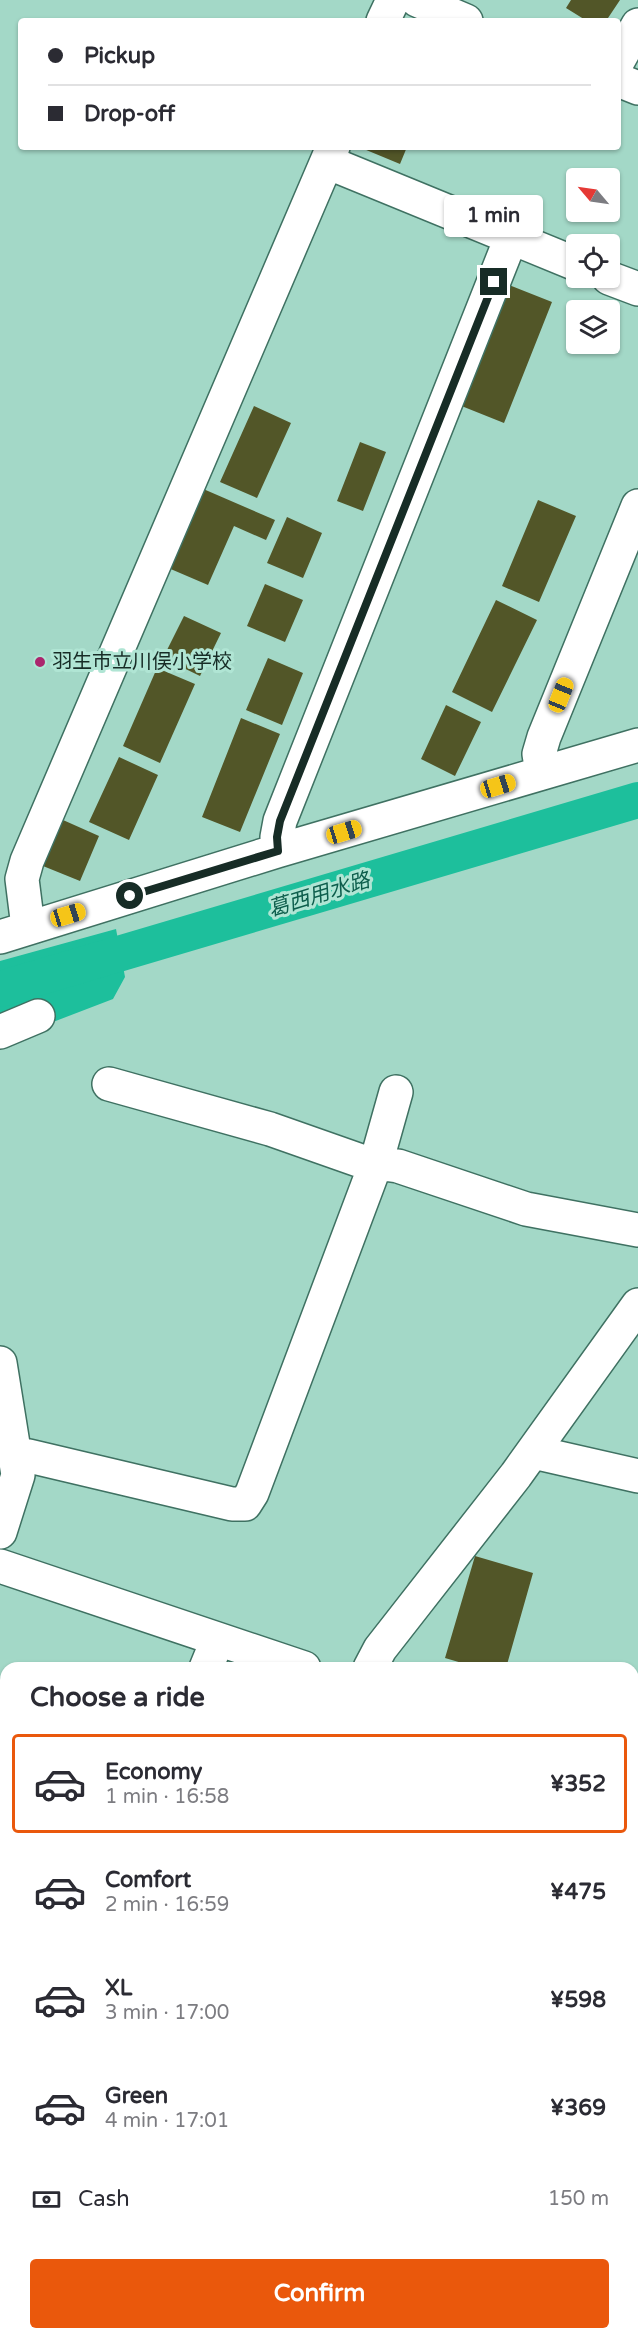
<!DOCTYPE html>
<html lang="en">
<head>
<meta charset="utf-8">
<style>
  body { margin:0; font-family:"Varela Round","Noto Sans JP",sans-serif; background:#f2f2f3; color:#2b2b33; height:100vh; display:flex; flex-direction:column; font-size:22px; white-space:nowrap }
  * { box-sizing:border-box; margin:0 }
  p { font-size:20px; color:#7c7c81 }
  .icon { flex:none; width:33px; height:33px; fill:none; stroke:currentColor; stroke-width:2; stroke-linecap:round; stroke-linejoin:round }
  .map { position:relative; flex:1; overflow:hidden }
  .details { position:absolute; left:0px; top:1662px; width:639px; height:678px; display:flex; flex-direction:column; background:#fff; border-radius:18px 18px 0 0; box-shadow:0 2px 4px #0004 }
  .details>* { flex:none }
  .guide { position:absolute; left:18px; top:18px; width:603px; height:132px; border-radius:6px; box-shadow:0 2px 4px #0004; display:grid; align-content:center; height:132px; padding:0 30px; background:#fff }
  .needle { width:39px; rotate:299deg }
  .buttons { position:absolute; left:566px; top:168px; display:grid; gap:12px }
  .buttons a { display:grid; place-items:center; width:54px; height:54px; border-radius:6px; background:#fff; box-shadow:0 2px 4px #0004; font-size:30px }
  .end { position:absolute; width:27px; height:27px; margin:-14px; border:8px solid #172c26; background:#fff; box-shadow:0 0 0 3px #fff }
  .from { border-radius:50% }
  .bubble { position:absolute; height:42px; border-radius:6px; background:#fff; box-shadow:0 2px 4px #0004; font-size:20px; font-weight:700; line-height:42px; text-align:center }
  .car { position:absolute; width:18px; height:36px; margin:-18px -9px; border-radius:8px; box-shadow:0 0 4px 2px #0007; background:linear-gradient(#f5c518 24%,#345 0 40%,#f5c518 0 76%,#345 0 86%,#f5c518 0) }
  .guide b { display:flex; align-items:center; gap:21px; height:57px; font-size:22px }
  .guide b+b { border-top:2px solid #e1e1e2 }
  .guide i { width:15px; height:15px; background:#2b2b33 }
  ul { padding:0; list-style:none }
  li { display:flex; align-items:center; gap:18px; height:99px; margin:0 12px 9px; padding:0 18px; border:3px solid transparent; border-radius:6px }
  li div { flex:1 }
  li b { display:block; font-size:22px }
  li em { font-style:normal; font-weight:700 }
  li.current { border-color:#ea580c }
  li>.icon { width:54px; height:54px; stroke-width:1.5 }
  h2 { padding:0 30px; font-size:27px; line-height:72px }
  .pay { display:flex; align-items:center; gap:15px; height:66px; padding:0 30px; font-size:22px }
  .pay p { margin-inline-start:auto }
  .cta { display:flex; gap:12px; margin-top:auto; padding:12px 30px }
  .cta a { flex:1; height:69px; border-radius:6px; background:#ea580c; color:#fff; font-size:24px; font-weight:700; line-height:69px; text-align:center }
  .map>svg:first-child { display:block }
  .green { fill:#f6a36e }
  .water { fill:#1dbf9c }
  .lines { fill:none; stroke-linecap:round; stroke-linejoin:round }
  .canal { stroke:#1dbf9c; stroke-width:36 }
  .building { fill:#525628 }
  .minor-casing { stroke:#3f7162; stroke-width:36 }
  .major-casing { stroke:#8b8da9; stroke-width:36 }
  .minor { stroke:#fff; stroke-width:33 }
  .major { stroke:#dfdaf5; stroke-width:33 }
  .route { stroke:#172c26; stroke-width:8 }
  .poi-dot { fill:#ab256d; stroke:#b0e5d4; stroke-width:2 }
  .labels { text-anchor:middle; dominant-baseline:central; stroke-width:6; stroke-linejoin:round; paint-order:stroke }
  .poi-label { font-size:20px; fill:#172c26; stroke:#b0e5d4; text-anchor:start }
  .water-label { font-size:21px; font-style:italic; fill:#0d5e4c; stroke:#b0e5d4 }
</style>
</head>
<body>
<div class="map">
<svg width="638" height="2340" viewBox="0 0 638 2340">
  <rect width="100%" height="100%" fill="#a3d8c7"/>
  <path class="green" d="M0,2265L6,2267V2334H207L225,2340H0Z"/>
  <path class="water" d="M116,929L125,977L113,999L40,1027L33,1004L0,1014V961Z"/>
  <g class="lines">
    <path class="canal" d="M0,989L638,800"/>
  </g>
  <path class="building" d="M571,0H620L606,21H587L566,8Z
    M359,147H407L400,164Z
    M509,285L552,302L504,423L459,405Z
    M254,406L291,423L257,498L220,482Z
    M360,442L386,452L363,511L337,501Z
    M201,488L275,520L266,540L234,526L208,585L166,567Z
    M538,500L576,516L539,602L502,586Z
    M287,517L322,533L303,578L267,563Z
    M265,584L303,600L285,642L247,626Z
    M496,600L537,620L492,712L452,692Z
    M184,616L221,633L200,676L163,658Z
    M268,658L303,673L282,725L246,710Z
    M157,668L195,684L160,763L123,746Z
    M446,705L481,722L455,776L421,759Z
    M241,718L280,734L240,832L202,817Z
    M119,757L158,775L129,840L89,822Z
    M63,820L99,836L80,881L43,866Z
    M475,1556L533,1573L506,1668H479L445,1658Z"/>
  <g class="lines">
    <defs>
      <path id="minor" d="M417,0L466,21
        M383,21L393,0
        M618,61L638,25
        M618,80L638,88
        M327,162L576,264
        M609,278L638,289
        M542,773L539,754L544,737L638,506
        M277,851V837L280,821L511,238
        M28,927L22,879L27,861L333,147
        M0,937L277,851L638,745
        M0,1032L38,1016
        M109,1084L270,1129L361,1161L398,1166L526,1209L638,1230
        M0,1363L18,1475L0,1532
        M533,1452L638,1476
        M15,1455L29,1456L232,1504H245L252,1493L376,1163L396,1092
        M0,1566L304,1668
        M206,1668L217,1641
        M370,1668L380,1649L516,1475L638,1305
        M633,1784L638,1785
        M0,1962L6,1954
        M0,2251L6,2253
        M237,2334L255,2340"/>
      <path id="major" d="M633,2210L638,2197
        M581,2340L583,2334"/>
    </defs>
    <use href="#minor" class="minor-casing"/>
    <use href="#major" class="major-casing"/>
    <use href="#minor" class="minor"/>
    <use href="#major" class="major"/>
  </g>
  <g class="lines">
    <path class="route" d="M130,896L278,851L277,837L280,821L494,282"/>
  </g>
  <circle class="poi-dot" cx="40" cy="662" r="6"/>
  <g class="labels">
    <g class="poi-label">
      <text x="52" y="662">羽生市立川俣小学校</text>
    </g>
    <g class="water-label">
      <text transform="translate(319 895) rotate(-17)">葛西用水路</text>
    </g>
  </g>
</svg>
<div class="buttons">
<a><svg class="needle" viewBox="-14 -14 28 28"><path d="M0-13l5 13h-10z" fill="#e53935"/><path d="M0 13l5-13h-10z" fill="#7c7c81"/></svg></a>
<a><svg class="icon" aria-label="locate" viewBox="0 0 24 24"><circle cx="12" cy="12" r="6"/><path d="M12 2v4M12 18v4M2 12h4M18 12h4"/></svg></a>
<a><svg class="icon" aria-label="layers" viewBox="0 0 24 24"><path d="M12 4l9 5-9 5-9-5zM3 14l9 5 9-5"/></svg></a>
</div>
<i class="end from" style="left:130px;top:896px"></i>
<i class="end" style="left:494px;top:282px"></i>
<div class="bubble" style="left:444px;top:195px;width:99px">1 min</div>
<i class="car" style="left:561px;top:695px;rotate:22deg"></i>
<i class="car" style="left:498px;top:786px;rotate:73deg"></i>
<i class="car" style="left:344px;top:832px;rotate:73deg"></i>
<i class="car" style="left:68px;top:915px;rotate:73deg"></i>
<div class="guide">
<b><i class="from"></i>Pickup</b>
<b><i></i>Drop-off</b>
</div>
<section class="details">
<h2>Choose a ride</h2>
<ul>
<li class="current"><svg class="icon" aria-label="car" viewBox="0 0 24 24"><path d="M5 17H2v-5l4-1 3-4h7l3 4 3 1v5h-3M9 17h6M6 11h13"/><circle cx="7" cy="17" r="2"/><circle cx="17" cy="17" r="2"/></svg><div><b>Economy</b><p>1 min · 16:58</p></div><em>¥352</em></li>
<li><svg class="icon" aria-label="car" viewBox="0 0 24 24"><path d="M5 17H2v-5l4-1 3-4h7l3 4 3 1v5h-3M9 17h6M6 11h13"/><circle cx="7" cy="17" r="2"/><circle cx="17" cy="17" r="2"/></svg><div><b>Comfort</b><p>2 min · 16:59</p></div><em>¥475</em></li>
<li><svg class="icon" aria-label="car" viewBox="0 0 24 24"><path d="M5 17H2v-5l4-1 3-4h7l3 4 3 1v5h-3M9 17h6M6 11h13"/><circle cx="7" cy="17" r="2"/><circle cx="17" cy="17" r="2"/></svg><div><b>XL</b><p>3 min · 17:00</p></div><em>¥598</em></li>
<li><svg class="icon" aria-label="car" viewBox="0 0 24 24"><path d="M5 17H2v-5l4-1 3-4h7l3 4 3 1v5h-3M9 17h6M6 11h13"/><circle cx="7" cy="17" r="2"/><circle cx="17" cy="17" r="2"/></svg><div><b>Green</b><p>4 min · 17:01</p></div><em>¥369</em></li>
</ul>
<div class="pay"><svg class="icon" aria-label="cash" viewBox="0 0 24 24"><path d="M3 7h18v10H3z"/><circle cx="12" cy="12" r="2"/></svg>Cash<p>150 m</p></div>
<div class="cta"><a>Confirm</a></div>
</section>
</div>
</body>
</html>
